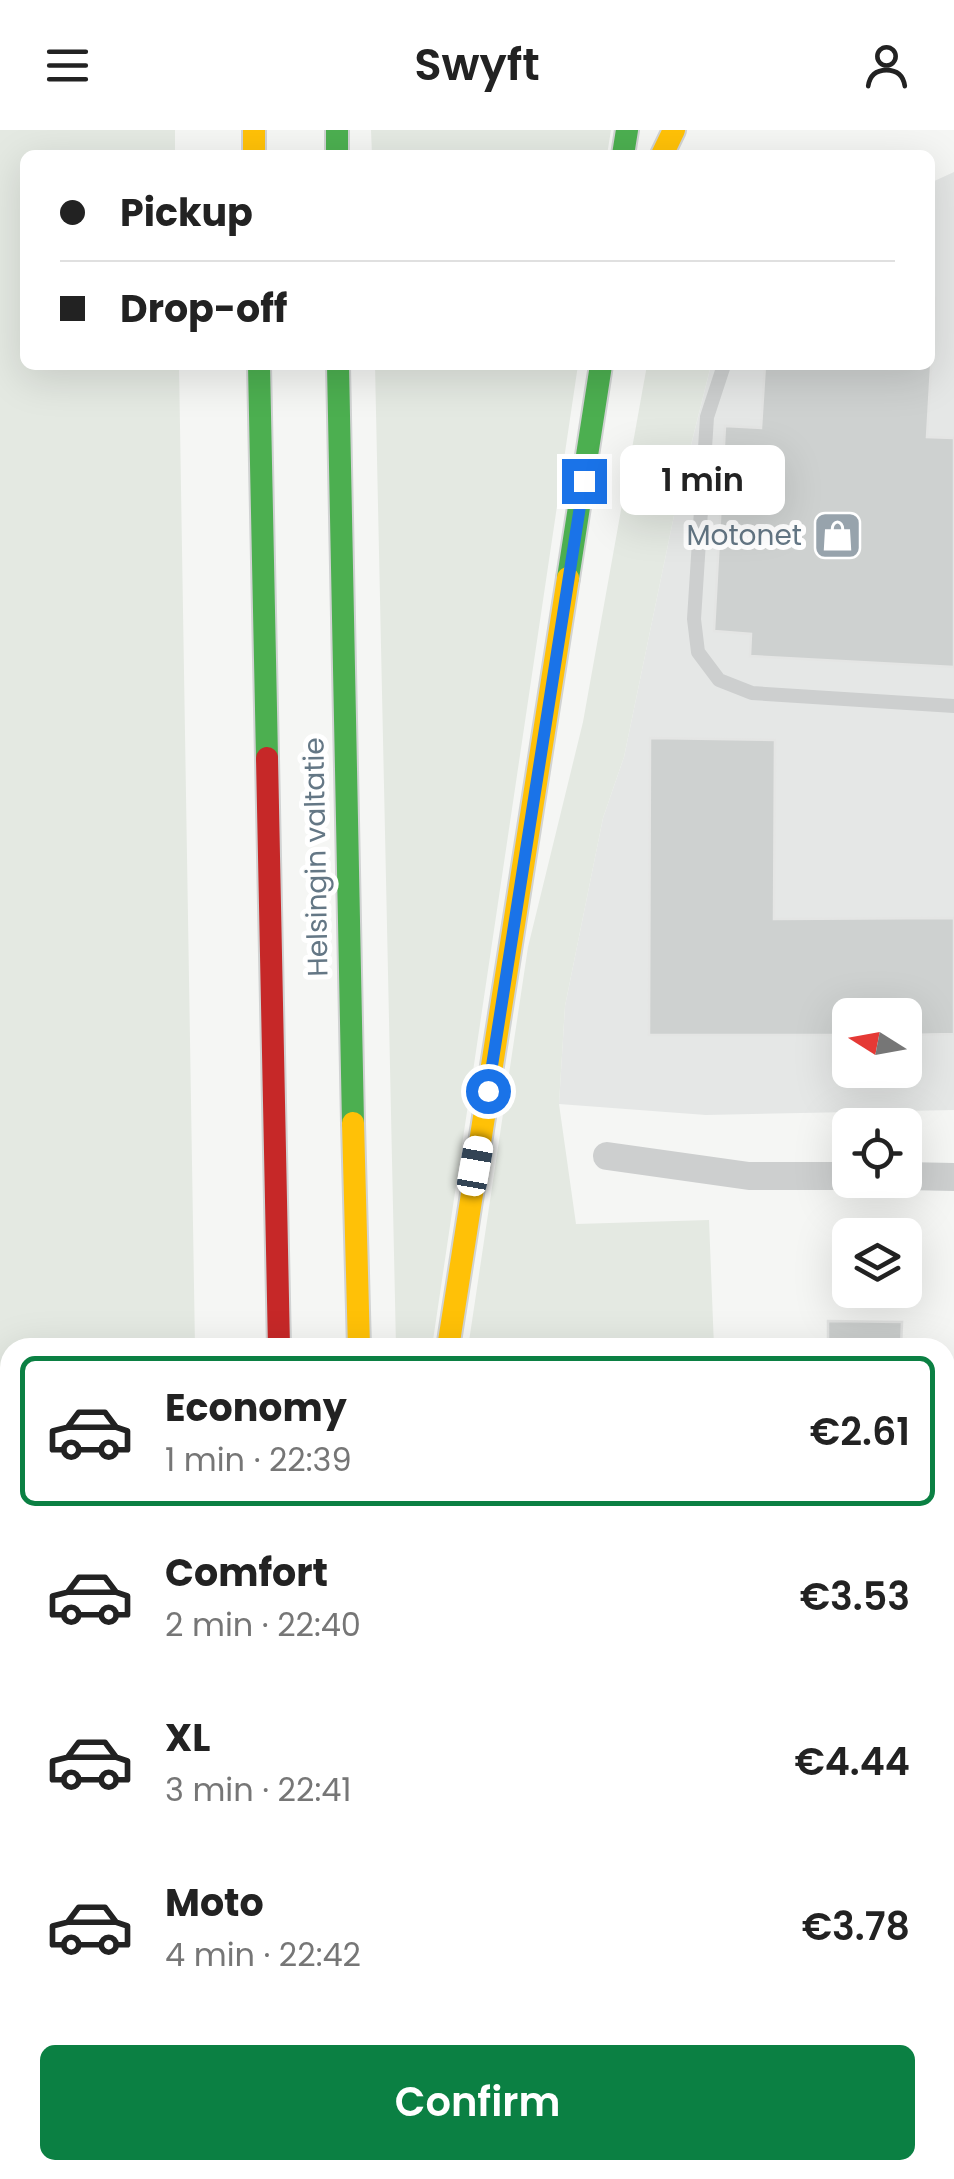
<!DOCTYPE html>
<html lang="en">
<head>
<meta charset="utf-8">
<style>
  body { margin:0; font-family:Poppins,sans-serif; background:#f2f2f2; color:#222; height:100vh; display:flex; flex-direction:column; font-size:38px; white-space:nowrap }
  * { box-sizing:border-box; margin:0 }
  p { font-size:32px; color:#767676 }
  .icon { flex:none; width:55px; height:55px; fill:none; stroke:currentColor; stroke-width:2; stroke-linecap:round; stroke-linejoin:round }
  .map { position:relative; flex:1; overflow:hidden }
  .drawer { position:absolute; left:0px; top:1208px; width:955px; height:842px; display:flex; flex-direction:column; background:#fff; border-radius:30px 30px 0 0; box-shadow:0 10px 40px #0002 }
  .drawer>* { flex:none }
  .top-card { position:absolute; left:20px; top:20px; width:915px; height:220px; border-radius:15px; box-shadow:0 10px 40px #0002; display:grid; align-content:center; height:220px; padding:0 40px; background:#fff }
  .needle { width:65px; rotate:281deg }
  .tools { position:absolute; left:832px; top:868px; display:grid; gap:20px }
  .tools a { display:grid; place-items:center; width:90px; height:90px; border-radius:15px; background:#fff; box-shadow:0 10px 40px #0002; font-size:50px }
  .end { position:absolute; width:45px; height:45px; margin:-22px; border:12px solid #1a73e8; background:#fff; box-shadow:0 0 0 5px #fff }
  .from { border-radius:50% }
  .bubble { position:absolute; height:70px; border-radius:15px; background:#fff; box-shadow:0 10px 40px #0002; font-size:32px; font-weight:600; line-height:70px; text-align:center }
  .car { position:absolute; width:30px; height:60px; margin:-30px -15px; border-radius:12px; box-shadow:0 0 8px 2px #0007; background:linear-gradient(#fff 24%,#345 0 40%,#fff 0 76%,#345 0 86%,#fff 0) }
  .top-card b { display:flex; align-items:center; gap:35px; height:95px; font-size:38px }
  .top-card b+b { border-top:2px solid #e0e0e0 }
  .top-card i { width:25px; height:25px; background:#222 }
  ul { padding:18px 0 0; list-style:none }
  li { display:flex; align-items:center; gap:30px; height:150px; margin:0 20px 15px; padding:0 20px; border:5px solid transparent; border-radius:15px }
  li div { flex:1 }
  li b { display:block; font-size:38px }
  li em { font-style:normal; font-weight:600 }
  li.on { border-color:#0b8043 }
  li>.icon { width:90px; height:90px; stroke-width:1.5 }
  .button { display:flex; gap:20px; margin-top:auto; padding:20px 40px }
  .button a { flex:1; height:115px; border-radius:15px; background:#0b8043; color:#fff; font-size:40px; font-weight:600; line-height:115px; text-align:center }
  header { display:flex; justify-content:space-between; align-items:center; height:130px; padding:0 40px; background:#fff; font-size:45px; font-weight:600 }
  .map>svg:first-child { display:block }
  .built { fill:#e5e7e6; fill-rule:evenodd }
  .green { fill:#e4e9e2 }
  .building { fill:#ced1d0; stroke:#e4e5e4; stroke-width:2.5 }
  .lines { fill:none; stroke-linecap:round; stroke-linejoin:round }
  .fast-casing { stroke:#d1d3d3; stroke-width:26 }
  .slow-casing { stroke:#d1d3d3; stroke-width:26 }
  .jam-casing { stroke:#d1d3d3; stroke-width:26 }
  .lane { stroke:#cdcfcf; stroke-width:14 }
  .street { stroke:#cdcfcf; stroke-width:28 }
  .fast { stroke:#4caf50; stroke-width:22 }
  .slow { stroke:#ffc107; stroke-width:22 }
  .jam { stroke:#c62828; stroke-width:22 }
  .route { stroke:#1a73e8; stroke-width:12 }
  .labels { text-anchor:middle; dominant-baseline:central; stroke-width:10; stroke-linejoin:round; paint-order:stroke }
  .poi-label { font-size:28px; fill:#647785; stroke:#fff; text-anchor:end }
  .street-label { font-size:28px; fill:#647785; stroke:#fff }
</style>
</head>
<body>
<header><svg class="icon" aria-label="menu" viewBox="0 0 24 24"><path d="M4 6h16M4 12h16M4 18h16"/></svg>Swyft<svg class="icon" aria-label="person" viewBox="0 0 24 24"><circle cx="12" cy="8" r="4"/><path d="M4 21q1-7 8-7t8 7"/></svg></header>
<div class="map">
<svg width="954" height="2049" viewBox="0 0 954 2049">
  <rect width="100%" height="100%" fill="#f5f6f4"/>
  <path class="built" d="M954,42V980L706,985L559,974L565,876L603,688L624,627L677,371L711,235H930V53ZM850,885H905V940H850Z
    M953,1335H954V2049H739L738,2040H945V1442L954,1439Z"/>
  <path class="green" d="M0,0H175V25H25V235H179L195,1217L10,1218V2040H222L223,2049H0Z
    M371,0H611L607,25H372Z
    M375,235H578L432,1217H396Z
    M647,235H711L677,371L624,627L603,688L565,876L559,974L576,1094L709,1090L714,1217L468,1218L528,817L583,592Z
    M954,1998V2049H783L813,2040H945V2001Z
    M433,2040H738L739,2049H433Z"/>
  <path class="building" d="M930,168H935L927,307L954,308V537L750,526L751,504L714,501L725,296L761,298L765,235H930Z
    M650,608L775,610L774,789L954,788V904L905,905V885H850V905H649Z
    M828,1191L902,1192L901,1218H828Z
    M954,1465V1553L945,1555V1467Z"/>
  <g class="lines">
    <defs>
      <path id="fast" d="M337,0V25
        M623,25L627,0
        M259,235L267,628
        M338,235L353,993
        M568,448L601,235
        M380,2040V2049"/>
      <path id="slow" d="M254,0V25
        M662,25L674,0
        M353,993L359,1218
        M448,1218L568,448"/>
      <path id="jam" d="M267,628L279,1218
        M296,2040V2049"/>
    </defs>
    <use href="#fast" class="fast-casing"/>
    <use href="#slow" class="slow-casing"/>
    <use href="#jam" class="jam-casing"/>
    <path class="lane" d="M724,235L707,287L694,489L698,522L719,550L752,563L954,576"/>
    <path class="street" d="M607,1026L749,1046H850
      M905,1046L954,1047"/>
    <use href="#fast" class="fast"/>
    <use href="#slow" class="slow"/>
    <use href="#jam" class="jam"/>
  </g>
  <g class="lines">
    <path class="route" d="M488,961L584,351"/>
  </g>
  <defs>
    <symbol id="shop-square" viewBox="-11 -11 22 22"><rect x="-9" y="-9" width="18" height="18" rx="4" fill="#97a3ac" stroke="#fff"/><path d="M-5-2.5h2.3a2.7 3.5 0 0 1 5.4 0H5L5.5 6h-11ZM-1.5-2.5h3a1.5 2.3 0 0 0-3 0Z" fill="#fff"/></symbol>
  </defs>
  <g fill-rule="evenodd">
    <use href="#shop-square" x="810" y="378" width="55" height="55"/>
  </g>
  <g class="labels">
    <g class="poi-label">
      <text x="802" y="405">Motonet</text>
    </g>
    <g class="street-label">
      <text transform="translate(316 727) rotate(-91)">Helsingin valtatie</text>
    </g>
  </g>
</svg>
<div class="tools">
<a><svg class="needle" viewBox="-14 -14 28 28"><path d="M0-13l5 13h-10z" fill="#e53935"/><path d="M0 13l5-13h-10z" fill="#767676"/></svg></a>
<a><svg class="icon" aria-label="locate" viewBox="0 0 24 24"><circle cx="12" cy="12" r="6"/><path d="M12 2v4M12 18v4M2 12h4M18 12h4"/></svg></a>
<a><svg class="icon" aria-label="layers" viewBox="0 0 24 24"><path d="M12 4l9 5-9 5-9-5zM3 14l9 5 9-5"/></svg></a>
</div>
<i class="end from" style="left:488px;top:961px"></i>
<i class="end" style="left:584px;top:351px"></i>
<div class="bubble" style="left:620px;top:315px;width:165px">1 min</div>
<i class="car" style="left:475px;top:1036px;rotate:10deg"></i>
<div class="top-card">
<b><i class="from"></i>Pickup</b>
<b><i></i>Drop-off</b>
</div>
<section class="drawer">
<ul>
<li class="on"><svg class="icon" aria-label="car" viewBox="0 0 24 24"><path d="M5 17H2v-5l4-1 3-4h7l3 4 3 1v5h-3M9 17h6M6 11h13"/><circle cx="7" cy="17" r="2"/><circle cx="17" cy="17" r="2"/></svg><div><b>Economy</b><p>1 min · 22:39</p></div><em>€2.61</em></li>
<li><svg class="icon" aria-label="car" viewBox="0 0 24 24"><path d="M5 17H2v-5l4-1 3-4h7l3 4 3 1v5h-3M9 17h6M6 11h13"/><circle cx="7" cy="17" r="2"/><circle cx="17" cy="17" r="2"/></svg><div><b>Comfort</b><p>2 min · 22:40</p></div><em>€3.53</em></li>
<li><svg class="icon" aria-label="car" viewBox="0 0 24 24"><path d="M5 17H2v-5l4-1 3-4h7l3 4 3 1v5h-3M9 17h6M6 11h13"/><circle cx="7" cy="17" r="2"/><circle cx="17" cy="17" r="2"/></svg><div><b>XL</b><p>3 min · 22:41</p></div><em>€4.44</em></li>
<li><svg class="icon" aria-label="car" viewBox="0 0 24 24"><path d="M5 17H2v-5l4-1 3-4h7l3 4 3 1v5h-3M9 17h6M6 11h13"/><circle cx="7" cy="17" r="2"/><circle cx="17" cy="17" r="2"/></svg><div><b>Moto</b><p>4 min · 22:42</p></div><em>€3.78</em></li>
</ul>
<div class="button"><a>Confirm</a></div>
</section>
</div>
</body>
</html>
